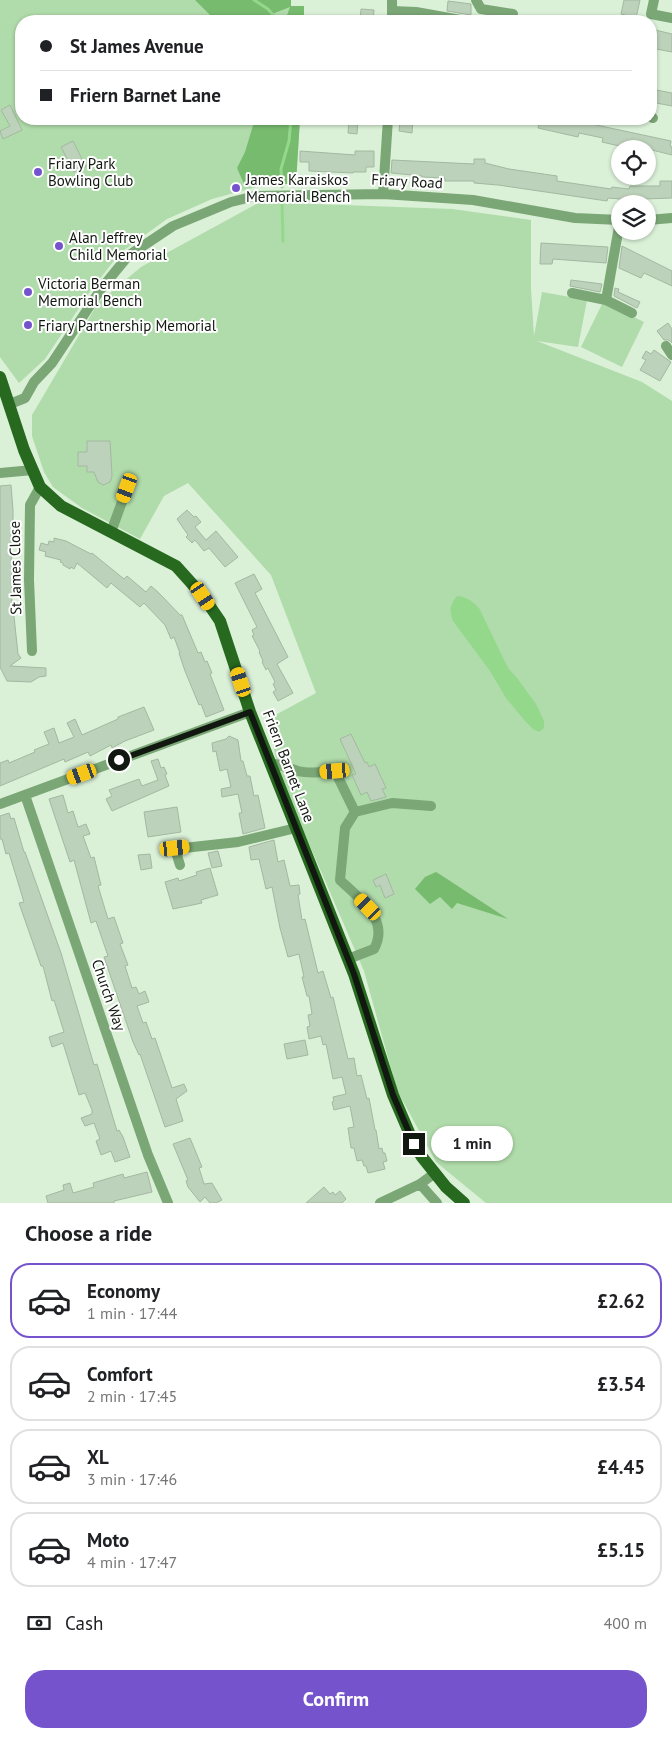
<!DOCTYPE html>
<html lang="en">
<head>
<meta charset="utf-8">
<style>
  body { margin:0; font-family:"PT Sans",sans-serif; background:#f2f2f2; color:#202124; height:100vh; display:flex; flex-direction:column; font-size:19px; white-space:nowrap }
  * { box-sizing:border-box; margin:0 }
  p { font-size:16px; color:#757577 }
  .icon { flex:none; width:28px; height:28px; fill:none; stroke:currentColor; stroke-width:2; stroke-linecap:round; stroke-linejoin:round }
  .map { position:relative; height:1203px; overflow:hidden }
  .side { display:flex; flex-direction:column; background:#fff; flex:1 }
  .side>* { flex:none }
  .top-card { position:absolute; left:15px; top:15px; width:642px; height:110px; border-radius:20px; box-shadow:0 1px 4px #0004; display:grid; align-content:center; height:110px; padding:0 25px; background:#fff }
  .buttons { position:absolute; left:611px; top:140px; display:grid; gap:10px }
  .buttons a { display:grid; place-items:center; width:45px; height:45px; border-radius:50%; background:#fff; box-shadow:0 1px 4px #0004; font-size:25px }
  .end { position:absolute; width:22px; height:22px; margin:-11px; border:6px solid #111810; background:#fff; box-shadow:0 0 0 2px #fff }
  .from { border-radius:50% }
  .bubble { position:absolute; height:35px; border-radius:18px; background:#fff; box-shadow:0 1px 4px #0004; font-size:16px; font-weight:700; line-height:35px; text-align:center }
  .car { position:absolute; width:15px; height:30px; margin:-15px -8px; border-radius:6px; box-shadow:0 0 4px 1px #0007; background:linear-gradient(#f5c518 24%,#345 0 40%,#f5c518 0 76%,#345 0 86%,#f5c518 0) }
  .top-card b { display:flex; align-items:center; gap:18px; height:48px; font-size:19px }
  .top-card b+b { border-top:1px solid #e0e0e0 }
  .top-card i { width:12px; height:12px; background:#202124 }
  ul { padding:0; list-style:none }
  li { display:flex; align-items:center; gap:15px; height:75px; margin:0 10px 8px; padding:0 15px; border:2px solid #e0e0e0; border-radius:20px }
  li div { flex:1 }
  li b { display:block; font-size:19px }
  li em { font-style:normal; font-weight:700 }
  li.current { border-color:#7453cd }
  li>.icon { width:45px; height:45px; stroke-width:1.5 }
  h2 { padding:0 25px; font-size:22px; line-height:60px }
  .pay { display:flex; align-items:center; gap:12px; height:55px; padding:0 25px; font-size:19px }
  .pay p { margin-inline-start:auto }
  .action { display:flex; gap:10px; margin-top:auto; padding:10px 25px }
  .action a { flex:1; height:58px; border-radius:20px; background:#7453cd; color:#fff; font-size:20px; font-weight:700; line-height:58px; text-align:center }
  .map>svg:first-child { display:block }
  .green { fill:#b0dbaa }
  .forest { fill:#77bb6f }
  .water { fill:#93d88b }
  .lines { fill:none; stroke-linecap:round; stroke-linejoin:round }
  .stream { stroke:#93d88b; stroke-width:3 }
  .building { fill:#bdd2ba; stroke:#a4b8a1 }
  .minor { stroke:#7ba776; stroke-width:10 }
  .major { stroke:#26691f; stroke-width:12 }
  .route { stroke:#111810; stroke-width:6 }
  .poi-dot { fill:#7453cd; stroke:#fff; stroke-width:2 }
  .labels { text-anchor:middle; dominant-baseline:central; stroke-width:4; stroke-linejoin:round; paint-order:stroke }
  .poi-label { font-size:15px; fill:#111810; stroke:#fff; text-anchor:start }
  .street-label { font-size:15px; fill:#111810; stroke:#fff }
</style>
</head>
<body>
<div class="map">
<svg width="672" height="1203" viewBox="0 0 672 1203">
  <rect width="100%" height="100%" fill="#daf0d7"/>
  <path class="green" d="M0,0H291V6H304V21H21V119H300L296,183L256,187L212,199L167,219L120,253L91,290L45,359L19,383L0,357Z
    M260,202L452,209L531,220V289L534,336L542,292L587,300L578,347L537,341L642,382L672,401V1203H486L436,1162L397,1090L364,971L279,774L268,719L316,693L271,575L188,483L164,496L140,539L82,508L53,487L44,472L32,436V415L98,303L141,267Z
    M603,302L644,322L622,367L581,347Z"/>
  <path class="forest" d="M195,0H291V6H304V21H285L290,7L272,14L269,21H219L212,17Z
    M255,119H300L296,183L256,187L244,184L237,168L245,152Z
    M436,872L444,877L508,919L457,903L452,909L440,897L430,904L415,889L425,877Z"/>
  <path class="water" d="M457,596C467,597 472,601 479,608L508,668L517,678L536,704L544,721V728L539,732L533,729L526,722L506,698L490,671L453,621C449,610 450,605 457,596Z"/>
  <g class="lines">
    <path class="stream" d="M254,0L268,9L278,21
      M282,187L281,169L289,141L291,119
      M282,204L283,241"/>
  </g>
  <path class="building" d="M624,0H640L636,18L621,14Z
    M448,1L471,4V15L447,11Z
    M361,9L374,10L373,21H360Z
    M651,29L672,34V52L651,48Z
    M651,89L672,93V106L651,102Z
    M10,105L22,130L3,139L0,131L10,126L1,110Z
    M349,119H358L357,134L348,133Z
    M400,119H413L412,133L399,131Z
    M540,119H568L671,141L670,146L672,147V155L648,149L635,147L634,149H632L602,142L603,138L579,133L578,137L538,128Z
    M73,141L86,167L74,172L61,147Z
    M300,151L355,155V151H374V167H366V172H353V173L309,171V162H300Z
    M474,159H485V163L509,169L557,176V181L611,189L612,187L629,189L630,186H660V181H672V198L644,199V201L608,198L607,201L498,185L474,183V181H445V178L422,177V176L391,173L392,160L474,164Z
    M541,243L608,247L606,263L553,259L552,264H540Z
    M622,246L672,271V286L644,273L641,278L619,268Z
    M571,280L602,284L600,292L570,286Z
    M615,288L619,289L618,292L640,302L637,308L614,296Z
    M668,323L672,329V343L669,340H664L657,331Z
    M654,350L671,362L660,381L640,370L646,360L642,358L646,351L651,354Z
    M87,441H110L112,476L110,482L103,485L98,482L94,472H87V466H78V452H87Z
    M11,485L13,510V530H11L12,607H13L18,654L21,658L10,666L46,668V676L39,677L31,682L7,681L0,667V486Z
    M187,510L194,517L196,516L201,522L195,527L206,540L216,531L238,557L225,567L209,548L204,551L195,540L192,543L186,537L188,535L177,519Z
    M54,538L66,541L91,554L92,553L124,579L127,576L146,592L151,586L159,593L180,615H182L198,653L201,652L205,662L207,661L212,673L210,674L224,710L206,717L201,704L199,705L185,671L179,653H180L174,637L171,639L165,625L144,603L140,607L111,583L107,588L77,563L74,569L71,567L70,569L63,565V563L60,562L61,560L45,556L46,552L39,550L41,543L48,545L49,541L54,542Z
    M254,574L262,589L255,593L288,657L277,664L293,693L278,701L273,692L276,690L273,684L275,682L268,668L266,670L262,662L263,661L259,652L260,651L252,636L254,635L252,630L257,627L235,583Z
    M144,707L154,730L125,741L112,748L111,745L90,756L88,752L65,762L64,759L0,786V763L8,760L9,763L35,752L34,750L49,744L44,732L54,728L59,743L74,737L67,723L75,719L82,735L118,719V717Z
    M351,734L365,763L367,762L369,767L375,764L386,788L382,789L386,797L371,801L367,792L361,795L352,775L356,774L340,739Z
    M229,736L238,740L241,761H243L247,776H250L254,796L258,795L265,828L243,834L239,813H242L238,794L222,797L221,789L231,787L227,769L220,771L216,751L213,752L212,743L226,739Z
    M158,759L161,768L164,767L167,774L165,775L169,786L112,811L106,799L112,796L109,790L139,779L142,786L158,780L151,761Z
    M63,795L68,813L73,811L78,827L86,824L90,834L83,836L91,858L94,857L101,885L98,886L108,919L114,917L123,943L120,944L128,965L125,966L132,988L136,987L139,994L145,991L149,1002L137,1006L143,1023L146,1022L152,1039L155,1038L172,1088L184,1084L187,1091L176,1099L183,1121L165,1127L140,1054L139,1055L133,1042L104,957L108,956L96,921L91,923L74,860L70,862L49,799Z
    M177,807L181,832L148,837L144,812Z
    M9,813L11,819L14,818L24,852H25L61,953L94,1065L97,1064L117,1131L119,1130L123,1137L130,1157L115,1162L111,1151L101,1155L96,1141L100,1139L94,1123L85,1126L81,1118L92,1114V1110L85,1093L79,1095L63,1043L52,1047L49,1037L64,1032L54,1000L52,1001L43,966H41L19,903L24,902L9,853L6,854L2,839H0V816Z
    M274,840L278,862L284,860L290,886L299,885L300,894L298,895L302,920L305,919L318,973L323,971L331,998L333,997L348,1059L354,1058L357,1076L361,1075L367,1099L369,1098L375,1130H376L379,1149L382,1148L383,1153H385L387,1161L383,1162L385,1169L368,1173L366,1166H364L362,1160L357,1161L354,1148H351L348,1128L354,1127L350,1106L334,1110L332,1102L334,1101L333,1097L346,1094L342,1077L333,1079L326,1044L323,1045L321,1036L309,1039L307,1027L310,1026L308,1015L312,1014L309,996H307L302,977H304L299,954L288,957L280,928L272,887L266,889L259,859L251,860L249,847Z
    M218,851L222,866L212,868L208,853Z
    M150,854L152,868L141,870L138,855Z
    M210,868L218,895L201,900L202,903L173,909L165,882L178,878L179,881L197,875L196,872Z
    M386,874L394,894L385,898L380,885L376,887L373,880Z
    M305,1040L308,1055L287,1059L284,1044Z
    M190,1138L202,1167L199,1168L204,1184L212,1183L222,1200L216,1203H210L205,1197L200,1202L188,1187L186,1181L188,1180L173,1144Z
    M147,1172L152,1192L114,1201V1203H48L46,1196L64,1190L63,1185L70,1183L73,1193L94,1187L93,1183L123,1174L124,1178Z
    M324,1187L330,1194L333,1192L335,1195L340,1191L346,1199L342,1203H306Z"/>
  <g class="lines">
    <path class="minor" d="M476,0L481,9L513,14
      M654,0L651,14L672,18
      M392,11L416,12L466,21
      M392,21V0
      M651,117L653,118
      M383,194L388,119
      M648,220L672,218
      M572,293L606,300L632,313
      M606,300L620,221
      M666,346L672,355
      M10,404L25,398L34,382L52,363L101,289L128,256L173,226L231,202L255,196L383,194L473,200L575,218L620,220
      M0,473L33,470
      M111,532L127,488
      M32,651L29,580L30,505L40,487
      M270,763C282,765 288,768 298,771C310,774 323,772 335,771L355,812
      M25,795L148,1155L168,1203
      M0,804L250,712
      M180,865L175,849L238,842L296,828
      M348,959L374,949C390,920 360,899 340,880L345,828L355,812L392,803L431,806
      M420,1184L437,1203
      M380,1203L420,1184L435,1173"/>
    <path class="major" d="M0,377L24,450L40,487L61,506L176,566L203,596L220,621L250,712L354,974L393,1095L414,1144L422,1157L446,1187L464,1203"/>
  </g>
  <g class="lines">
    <path class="route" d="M119,760L250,712L354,974L393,1095L414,1144"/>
  </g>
  <g class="poi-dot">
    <circle cx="38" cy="172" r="5"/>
    <circle cx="236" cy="188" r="5"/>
    <circle cx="59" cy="246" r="5"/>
    <circle cx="28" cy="292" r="5"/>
    <circle cx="28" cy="325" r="5"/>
  </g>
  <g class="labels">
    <g class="poi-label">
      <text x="48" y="163">Friary Park<tspan x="48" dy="17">Bowling Club</tspan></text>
      <text x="246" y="179">James Karaiskos<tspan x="246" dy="17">Memorial Bench</tspan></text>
      <text x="69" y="237">Alan Jeffrey<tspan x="69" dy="17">Child Memorial</tspan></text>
      <text x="38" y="283">Victoria Berman<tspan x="38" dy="17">Memorial Bench</tspan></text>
      <text x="38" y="325">Friary Partnership Memorial</text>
    </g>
    <g class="street-label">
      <text transform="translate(407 181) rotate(3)">Friary Road</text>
      <text transform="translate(15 568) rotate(-91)">St James Close</text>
      <text transform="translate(289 766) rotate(69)">Friern Barnet Lane</text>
      <text transform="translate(109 995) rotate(71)">Church Way</text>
    </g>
  </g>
</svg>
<div class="buttons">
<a><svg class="icon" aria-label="locate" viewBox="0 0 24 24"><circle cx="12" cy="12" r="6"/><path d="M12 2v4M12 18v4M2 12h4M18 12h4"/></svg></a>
<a><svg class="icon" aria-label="layers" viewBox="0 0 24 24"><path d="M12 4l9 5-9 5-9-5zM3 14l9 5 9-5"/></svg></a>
</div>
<i class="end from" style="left:119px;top:760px"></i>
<i class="end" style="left:414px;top:1144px"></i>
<div class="bubble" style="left:431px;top:1126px;width:82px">1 min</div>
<i class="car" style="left:127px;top:488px;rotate:200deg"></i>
<i class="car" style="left:203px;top:596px;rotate:146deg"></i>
<i class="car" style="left:241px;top:682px;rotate:342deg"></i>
<i class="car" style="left:335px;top:771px;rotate:265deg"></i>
<i class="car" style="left:82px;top:774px;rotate:250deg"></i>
<i class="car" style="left:175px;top:848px;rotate:84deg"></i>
<i class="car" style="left:368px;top:907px;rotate:316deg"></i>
<div class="top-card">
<b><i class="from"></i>St James Avenue</b>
<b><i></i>Friern Barnet Lane</b>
</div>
</div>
<section class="side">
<h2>Choose a ride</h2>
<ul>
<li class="current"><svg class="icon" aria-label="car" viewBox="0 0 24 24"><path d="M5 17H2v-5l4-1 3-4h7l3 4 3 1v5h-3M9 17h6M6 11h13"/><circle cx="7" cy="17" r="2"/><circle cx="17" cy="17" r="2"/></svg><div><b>Economy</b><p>1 min · 17:44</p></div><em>£2.62</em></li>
<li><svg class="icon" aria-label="car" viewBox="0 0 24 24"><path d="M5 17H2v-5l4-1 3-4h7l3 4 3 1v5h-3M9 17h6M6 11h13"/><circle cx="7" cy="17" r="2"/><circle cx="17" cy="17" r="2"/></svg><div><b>Comfort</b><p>2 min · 17:45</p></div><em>£3.54</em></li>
<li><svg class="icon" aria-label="car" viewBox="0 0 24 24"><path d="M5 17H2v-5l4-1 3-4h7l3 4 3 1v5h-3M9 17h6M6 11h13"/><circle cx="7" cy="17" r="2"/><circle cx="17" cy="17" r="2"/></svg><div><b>XL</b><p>3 min · 17:46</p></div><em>£4.45</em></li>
<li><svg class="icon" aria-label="car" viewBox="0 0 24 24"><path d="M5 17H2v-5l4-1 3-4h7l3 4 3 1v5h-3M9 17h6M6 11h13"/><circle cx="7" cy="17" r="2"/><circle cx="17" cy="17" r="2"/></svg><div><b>Moto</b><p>4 min · 17:47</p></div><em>£5.15</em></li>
</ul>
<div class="pay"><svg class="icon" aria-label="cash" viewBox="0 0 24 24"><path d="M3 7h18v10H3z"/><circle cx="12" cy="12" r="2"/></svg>Cash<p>400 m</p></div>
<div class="action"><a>Confirm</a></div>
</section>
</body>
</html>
